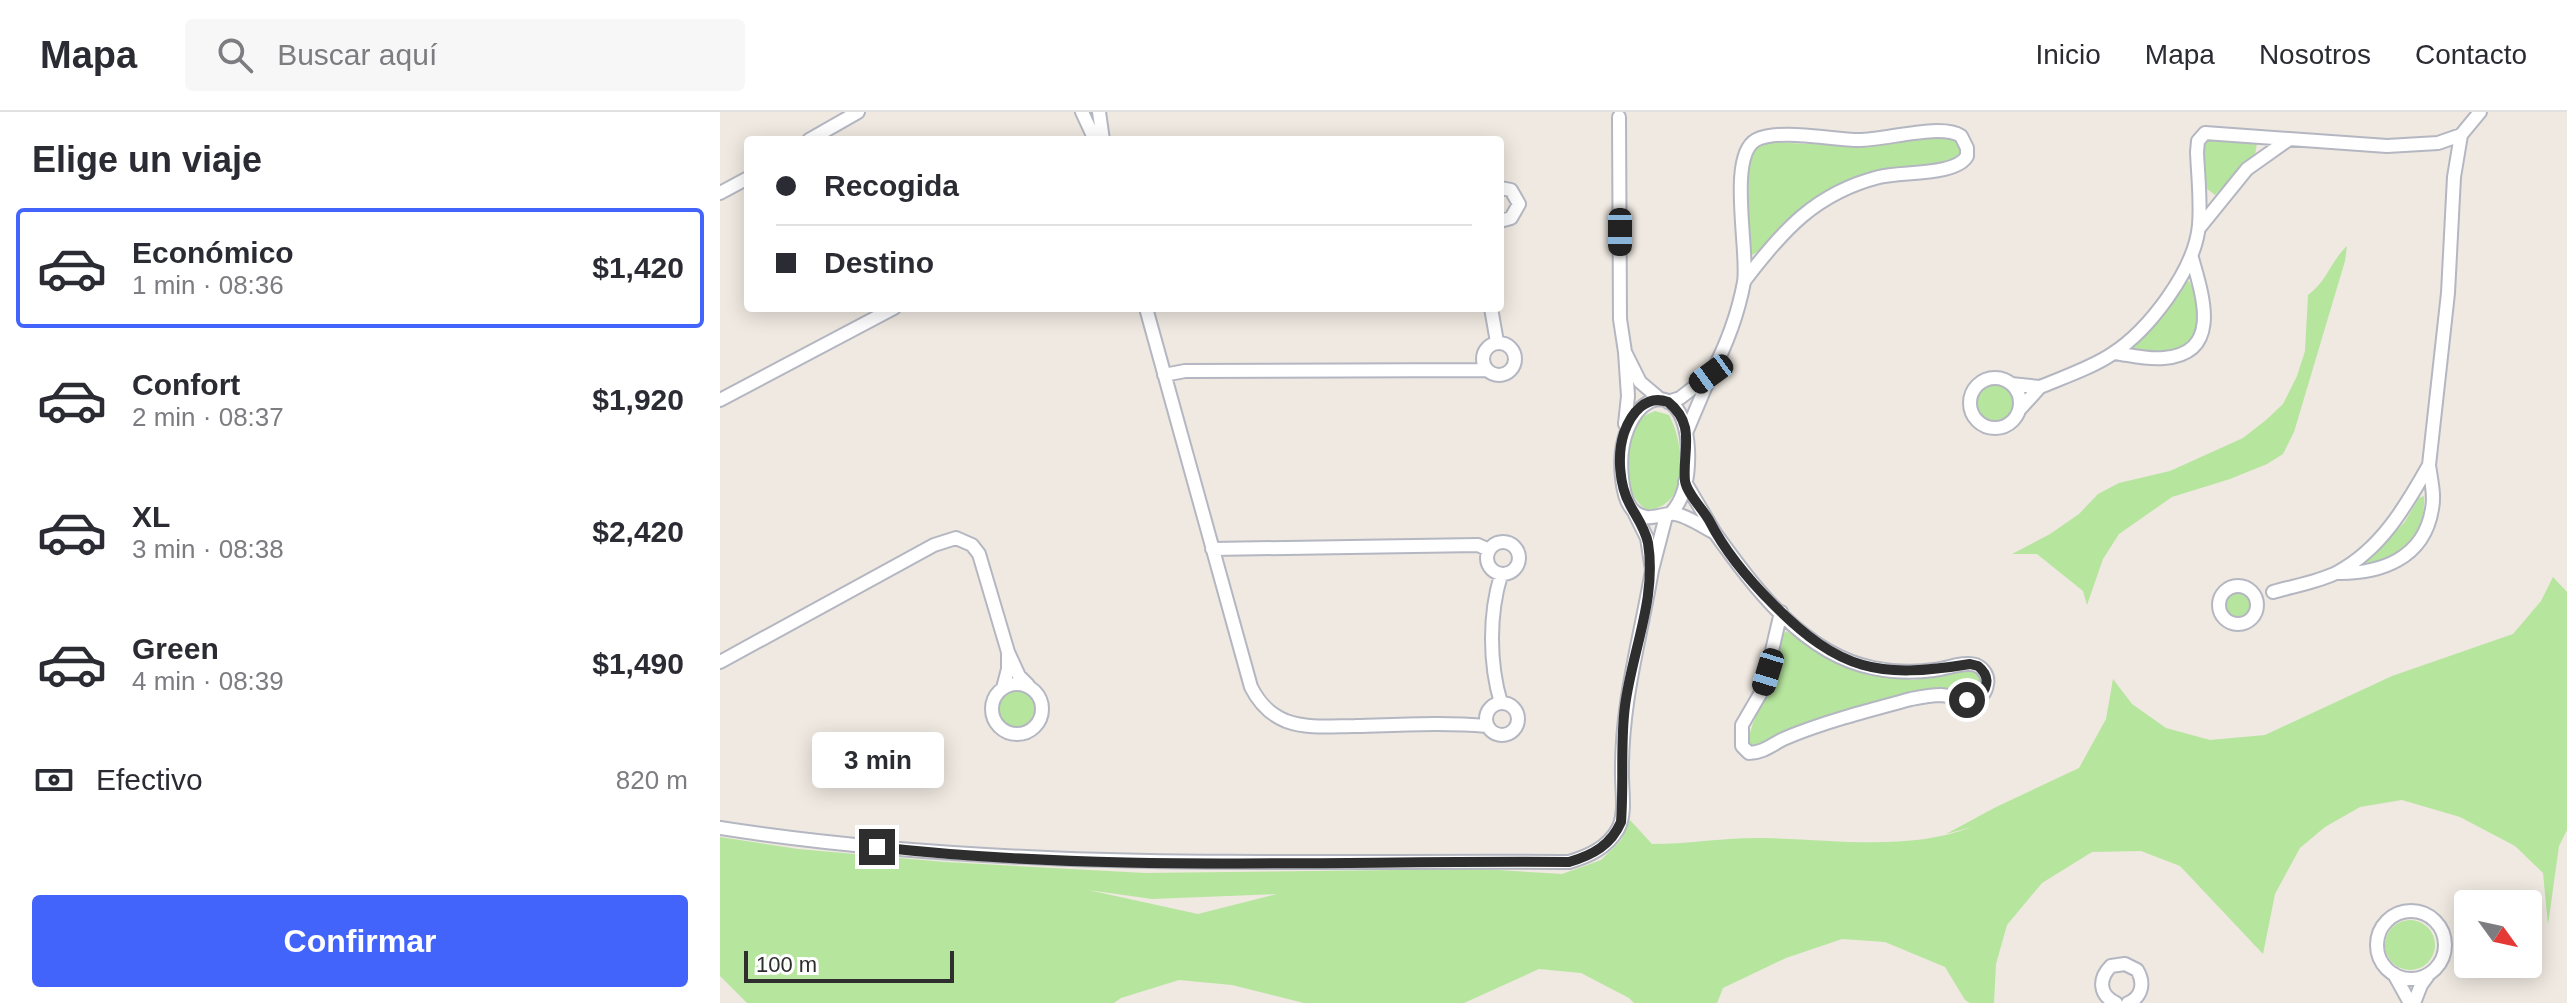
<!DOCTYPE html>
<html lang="es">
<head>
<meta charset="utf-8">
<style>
  body { margin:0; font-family:Arial,sans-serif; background:#f7f7f7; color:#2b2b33; height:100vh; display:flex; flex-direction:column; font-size:30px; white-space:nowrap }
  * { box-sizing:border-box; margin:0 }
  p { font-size:26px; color:#7c7c81 }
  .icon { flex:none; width:44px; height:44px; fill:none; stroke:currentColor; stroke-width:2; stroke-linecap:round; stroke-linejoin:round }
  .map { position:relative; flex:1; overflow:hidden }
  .drawer { display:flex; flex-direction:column; background:#fff; width:720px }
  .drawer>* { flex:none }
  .banner { position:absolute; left:24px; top:24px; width:760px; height:176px; border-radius:8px; box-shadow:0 4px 20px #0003; display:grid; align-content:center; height:176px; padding:0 32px; background:#fff }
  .needle { width:52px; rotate:123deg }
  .fabs { position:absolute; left:1734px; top:778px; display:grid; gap:16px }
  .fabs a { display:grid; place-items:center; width:88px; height:88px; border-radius:8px; background:#fff; box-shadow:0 4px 20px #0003; font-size:40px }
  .scale { position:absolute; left:24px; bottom:20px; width:210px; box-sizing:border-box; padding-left:8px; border:4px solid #2e2e2e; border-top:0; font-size:22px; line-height:28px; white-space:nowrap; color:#2e2e2e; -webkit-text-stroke:6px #fff; paint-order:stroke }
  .end { position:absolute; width:36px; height:36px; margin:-18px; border:10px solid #2e2e2e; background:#fff; box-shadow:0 0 0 4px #fff }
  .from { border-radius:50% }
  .bubble { position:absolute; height:56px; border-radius:8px; background:#fff; box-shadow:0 4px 20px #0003; font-size:26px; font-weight:600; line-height:56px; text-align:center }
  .car { position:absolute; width:24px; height:48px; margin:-24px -12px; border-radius:10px; box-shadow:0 0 6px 2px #0007; background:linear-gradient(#222 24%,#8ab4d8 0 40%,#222 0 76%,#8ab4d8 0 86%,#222 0) }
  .banner b { display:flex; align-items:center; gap:28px; height:76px; font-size:30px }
  .banner b+b { border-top:2px solid #e1e1e2 }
  .banner i { width:20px; height:20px; background:#2b2b33 }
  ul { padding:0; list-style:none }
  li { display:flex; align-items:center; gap:24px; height:120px; margin:0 16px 12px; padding:0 16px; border:4px solid transparent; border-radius:8px }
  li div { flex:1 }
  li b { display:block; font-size:30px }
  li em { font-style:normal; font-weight:600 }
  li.on { border-color:#4264fb }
  li>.icon { width:72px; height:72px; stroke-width:1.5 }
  h2 { padding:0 32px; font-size:36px; line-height:96px }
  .pay { display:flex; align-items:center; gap:20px; height:88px; padding:0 32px; font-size:30px }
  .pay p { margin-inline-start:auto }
  .action { display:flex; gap:16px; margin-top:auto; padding:16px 32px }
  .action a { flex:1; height:92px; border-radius:8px; background:#4264fb; color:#fff; font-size:32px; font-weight:600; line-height:92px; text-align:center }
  header { display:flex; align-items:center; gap:48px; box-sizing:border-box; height:112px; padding:0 40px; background:#fff; border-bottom:2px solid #e1e1e2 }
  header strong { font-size:38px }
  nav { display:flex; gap:44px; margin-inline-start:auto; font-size:28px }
  .search { width:560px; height:72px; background:#f7f7f7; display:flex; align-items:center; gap:20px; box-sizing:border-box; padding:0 28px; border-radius:8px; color:#7c7c81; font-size:30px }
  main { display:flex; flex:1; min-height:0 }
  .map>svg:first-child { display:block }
  .green { fill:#b6e59e; fill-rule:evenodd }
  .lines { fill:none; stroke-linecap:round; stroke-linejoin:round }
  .minor-casing { stroke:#b4b7c1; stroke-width:16 }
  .minor { stroke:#fff; stroke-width:12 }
  .route { stroke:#2e2e2e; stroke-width:10 }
</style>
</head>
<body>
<header>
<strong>Mapa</strong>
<div class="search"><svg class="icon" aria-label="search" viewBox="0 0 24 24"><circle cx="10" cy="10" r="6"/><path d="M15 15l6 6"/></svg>Buscar aquí</div>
<nav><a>Inicio</a><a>Mapa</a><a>Nosotros</a><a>Contacto</a></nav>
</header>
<main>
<section class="drawer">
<h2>Elige un viaje</h2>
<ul>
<li class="on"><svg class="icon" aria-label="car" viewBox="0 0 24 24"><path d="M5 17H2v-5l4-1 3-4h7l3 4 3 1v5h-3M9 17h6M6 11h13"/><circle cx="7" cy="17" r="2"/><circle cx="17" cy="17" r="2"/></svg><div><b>Económico</b><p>1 min · 08:36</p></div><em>$1,420</em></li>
<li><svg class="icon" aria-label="car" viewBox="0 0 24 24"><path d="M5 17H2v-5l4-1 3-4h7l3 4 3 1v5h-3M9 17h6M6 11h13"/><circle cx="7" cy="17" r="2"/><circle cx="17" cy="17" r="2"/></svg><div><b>Confort</b><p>2 min · 08:37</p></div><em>$1,920</em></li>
<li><svg class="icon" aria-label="car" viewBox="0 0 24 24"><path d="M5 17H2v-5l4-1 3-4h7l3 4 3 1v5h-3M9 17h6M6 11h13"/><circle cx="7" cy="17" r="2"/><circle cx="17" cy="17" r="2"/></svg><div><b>XL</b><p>3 min · 08:38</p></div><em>$2,420</em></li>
<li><svg class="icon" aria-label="car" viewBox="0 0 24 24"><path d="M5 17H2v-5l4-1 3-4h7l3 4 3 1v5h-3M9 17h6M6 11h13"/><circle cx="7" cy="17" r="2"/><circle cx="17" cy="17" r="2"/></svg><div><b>Green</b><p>4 min · 08:39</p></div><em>$1,490</em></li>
</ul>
<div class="pay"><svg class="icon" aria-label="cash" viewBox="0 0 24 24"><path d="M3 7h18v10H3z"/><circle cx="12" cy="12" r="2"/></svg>Efectivo<p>820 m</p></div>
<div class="action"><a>Confirmar</a></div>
</section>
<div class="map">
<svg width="1847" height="891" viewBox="0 0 1847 891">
  <rect width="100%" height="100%" fill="#efe9e1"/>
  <path class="green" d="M1215,23H1231L1240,30L1241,39L1236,47L1223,53L1179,55L1154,60L1109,78L1065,109L1039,139L1032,143L1027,141L1026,58L1033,36L1045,30L1135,34L1172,32Z
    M1487,25L1537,31L1535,44L1495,83L1486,76C1483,59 1477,40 1487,25Z
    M1627,134L1625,149L1574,320L1563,342L1547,352L1510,367L1452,385L1399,422L1383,447L1367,493L1363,479L1317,442H1292L1330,422L1359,402L1378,382L1399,371L1450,359L1523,326L1546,308L1563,292L1577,264L1585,239L1588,183C1608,168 1610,150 1627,134Z
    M1464,169H1469C1474,180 1480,192 1480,205C1480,235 1436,252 1413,236L1415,230Z
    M1256 292a20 20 0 1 1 40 0a20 20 0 1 1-40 0Z
    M935,299L949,303C964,331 972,394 927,398C909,386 902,360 905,338C907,328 913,317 917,307Z
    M1704,384C1706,414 1690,435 1664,447C1656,450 1654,453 1646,452L1648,446L1684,411L1699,386Z
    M1833,465L1847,480V718L1839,734L1828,813L1823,761L1795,734L1740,705L1682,688L1640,695L1605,715L1580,736L1555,782L1543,842L1460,754L1421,739L1372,740L1322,771L1287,813L1276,852L1274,891H1250L1245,888L1225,855L1165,830L1122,827L1066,846L1003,876L997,891H914L909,886L861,861L819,857L744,891H584L512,873L459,868L401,886L394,891H27L0,864V725L78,737L225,750L425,761L762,757L842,762L881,748L901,728L910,708L932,732C969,732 1006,725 1043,726C1111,727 1187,740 1252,715L1226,722L1276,695L1359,656L1386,607L1393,567L1412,592L1446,616L1490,628L1545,623L1672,564L1793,522L1821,489ZM368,778L432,787L557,782L478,802Z
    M1503 493a15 15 0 1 1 30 0a15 15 0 1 1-30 0Z
    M1066,519L1113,550L1148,563L1193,568L1249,558L1257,562L1261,569L1260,576L1249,584L1233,580L1031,636C1024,622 1041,596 1046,581C1053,564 1056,531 1066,519Z
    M278 597a20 20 0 1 1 40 0a20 20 0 1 1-40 0Z
    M1665 833a25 25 0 1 1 50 0a25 25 0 1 1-50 0Z"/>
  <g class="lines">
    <defs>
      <path id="minor" d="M362,0L375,28
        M379,0L383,28
        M899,5L900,207L905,240
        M89,28L138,0
        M780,76L791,78L799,92L791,106L780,109
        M0,81L28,66
        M1480,115L1527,57L1568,28
        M426,196L531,575C539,591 549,602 566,609C588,617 612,614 635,614C679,613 723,610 767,614
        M771,196L777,230
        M763 247a16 16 0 1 1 32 0a16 16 0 1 1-32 0Z
        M1394,241C1410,243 1428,248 1444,246C1503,241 1482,182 1472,146
        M991,262C1006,234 1018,202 1024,170C1029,140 1007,44 1036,28C1058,16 1113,28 1139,28C1166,28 1221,11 1241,24L1247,36V44C1236,64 1181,59 1159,65C1096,81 1063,118 1025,168
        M444,263L465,259L767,258
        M1250 291a25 25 0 1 1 50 0a25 25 0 1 1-50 0Z
        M1291,272L1320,275L1300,297
        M1320,275C1344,265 1371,256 1392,242C1429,218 1475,158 1479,113C1481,89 1478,64 1477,40L1478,29L1485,21L1667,34L1718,31L1741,23
        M0,288L174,196
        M948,290L960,286L991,262L966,321
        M905,312L908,284L905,240L920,270L940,287
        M914,400L927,426L932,458L946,404
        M951,401C966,385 969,359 968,337C963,250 893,288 902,366C903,376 906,393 915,400C927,410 937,403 950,402C962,400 983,415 995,421L965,370
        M995,421C1034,475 1083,542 1153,556C1173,560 1193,561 1214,558C1226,557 1244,549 1256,553C1263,556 1269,564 1267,572C1264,596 1235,584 1221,583C1211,583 1201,585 1191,587C1150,598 1107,609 1068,625C1055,630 1044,641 1029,641L1022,634V613L1043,577L1061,500
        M767 446a16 16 0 1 1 32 0a16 16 0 1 1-32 0Z
        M492,437L758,433L769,438
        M1616,461C1660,462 1704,447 1712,397C1715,383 1711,368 1709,353L1728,181L1734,65L1741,23L1760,0
        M781,463C769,502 769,551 781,591
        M1499 493a19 19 0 1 1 38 0a19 19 0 1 1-38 0Z
        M1553,480C1573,474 1599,470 1618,460C1661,437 1686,394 1709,353
        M0,550L214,433L236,426L252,433L259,442L288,540
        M272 597a25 25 0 1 1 50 0a25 25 0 1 1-50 0Z
        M283,576L288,557V540L299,564L308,573
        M766 607a16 16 0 1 1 32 0a16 16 0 1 1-32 0Z
        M0,716C281,760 565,748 849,750C869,744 887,736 898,717C906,702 902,680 902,663C901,590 920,529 932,458
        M1657 833a34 34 0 1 1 68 0a34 34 0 1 1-68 0Z
        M1674,862L1690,891
        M1396,891C1379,883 1378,867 1391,854L1405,852L1417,858C1425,871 1422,885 1408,891
        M1694,891L1701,873L1709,862"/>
    </defs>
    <use href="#minor" class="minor-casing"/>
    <use href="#minor" class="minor"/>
  </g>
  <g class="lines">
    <path class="route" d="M157,735C386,761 619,748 849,750C873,743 891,733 901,710C904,671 900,632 905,594C912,539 937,487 928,431C925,416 917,406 910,393C899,373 897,342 904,321C911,301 926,282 948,290C977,313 962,339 965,369C967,382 984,398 990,410C1006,441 1029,468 1053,492C1120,559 1158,567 1250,552L1258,554C1269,563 1269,573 1260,584L1247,588"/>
  </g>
</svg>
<div class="fabs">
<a><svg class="needle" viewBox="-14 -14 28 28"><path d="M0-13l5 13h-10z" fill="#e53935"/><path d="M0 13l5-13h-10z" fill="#7c7c81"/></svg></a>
</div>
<div class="scale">100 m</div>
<i class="end from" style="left:1247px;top:588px"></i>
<i class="end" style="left:157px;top:735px"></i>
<div class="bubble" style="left:92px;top:620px;width:132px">3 min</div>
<i class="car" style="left:900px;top:120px;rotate:180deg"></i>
<i class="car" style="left:991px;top:262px;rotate:234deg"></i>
<i class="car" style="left:1048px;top:560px;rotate:197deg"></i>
<div class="banner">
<b><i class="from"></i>Recogida</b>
<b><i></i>Destino</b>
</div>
</div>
</main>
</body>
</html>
